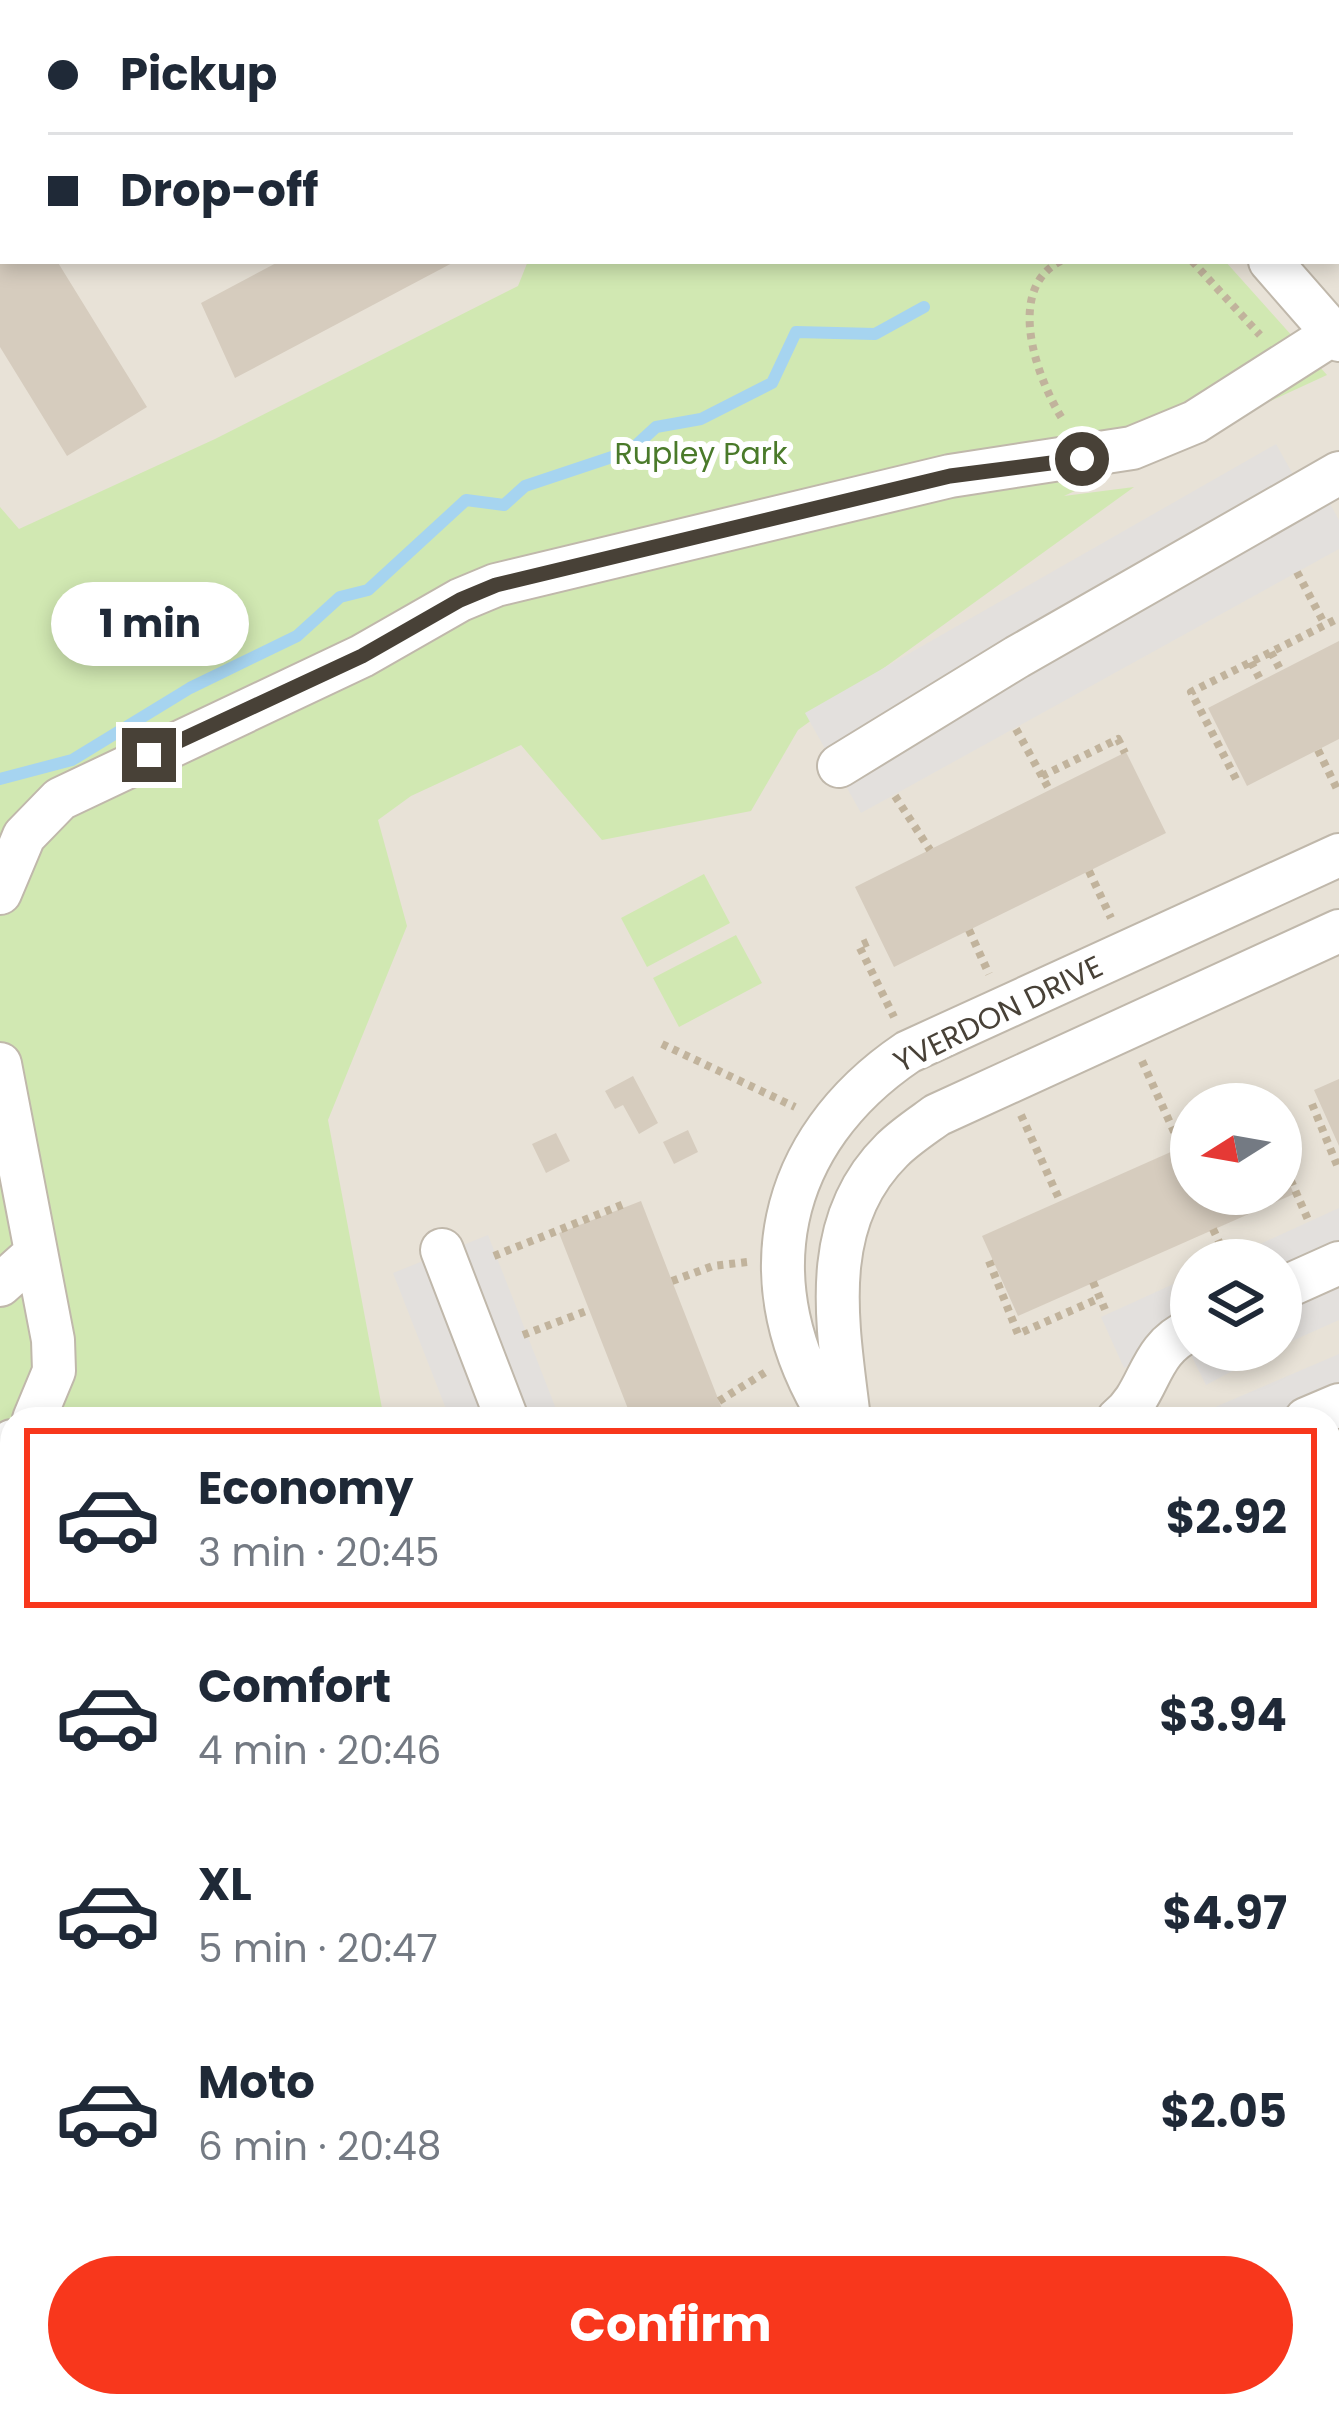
<!DOCTYPE html>
<html lang="en">
<head>
<meta charset="utf-8">
<style>
  body { margin:0; font-family:Poppins,sans-serif; background:#f6f6f7; color:#1f2937; height:100vh; display:flex; flex-direction:column; font-size:45px; white-space:nowrap }
  * { box-sizing:border-box; margin:0 }
  p { font-size:39px; color:#747a83 }
  .icon { flex:none; width:66px; height:66px; fill:none; stroke:currentColor; stroke-width:2; stroke-linecap:round; stroke-linejoin:round }
  .map { position:relative; flex:1; overflow:hidden }
  .drawer { position:absolute; left:0px; top:1407px; width:1341px; height:1011px; display:flex; flex-direction:column; background:#fff; border-radius:36px 36px 0 0; box-shadow:0 6px 18px #0003 }
  .drawer>* { flex:none }
  .guide { position:absolute; left:0px; top:0px; width:1341px; height:264px; box-shadow:0 6px 18px #0003; display:grid; align-content:center; height:264px; padding:0 48px; background:#fff }
  .needle { width:78px; rotate:259deg }
  .controls { position:absolute; left:1170px; top:1083px; display:grid; gap:24px }
  .controls a { display:grid; place-items:center; width:132px; height:132px; border-radius:50%; background:#fff; box-shadow:0 6px 18px #0003; font-size:60px }
  .end { position:absolute; width:54px; height:54px; margin:-27px; border:15px solid #484137; background:#fff; box-shadow:0 0 0 6px #fff }
  .from { border-radius:50% }
  .bubble { position:absolute; height:84px; border-radius:42px; background:#fff; box-shadow:0 6px 18px #0003; font-size:39px; font-weight:700; line-height:84px; text-align:center }
  .guide b { display:flex; align-items:center; gap:42px; height:114px; font-size:45px }
  .guide b+b { border-top:3px solid #e0e1e3 }
  .guide i { width:30px; height:30px; background:#1f2937 }
  ul { padding:21px 0 0; list-style:none }
  li { display:flex; align-items:center; gap:36px; height:180px; margin:0 24px 18px; padding:0 24px; border:6px solid transparent; border-radius:0px }
  li div { flex:1 }
  li b { display:block; font-size:45px }
  li em { font-style:normal; font-weight:700 }
  li.on { border-color:#f8371c }
  li>.icon { width:108px; height:108px; stroke-width:1.5 }
  .primary-button { display:flex; gap:24px; margin-top:auto; padding:24px 48px }
  .primary-button a { flex:1; height:138px; border-radius:72px; background:#f8371c; color:#fff; font-size:48px; font-weight:700; line-height:138px; text-align:center }
  .map>svg:first-child { display:block }
  .residential { fill:#e8e2d7; fill-rule:evenodd }
  .green { fill:#d1e8b2 }
  .parking { fill:#e3e0dd }
  .lines { fill:none; stroke-linecap:round; stroke-linejoin:round }
  .stream { stroke:#a6d4f0; stroke-width:12 }
  .building { fill:#d6ccbe }
  .minor-casing { stroke:#c0b8ab; stroke-width:46 }
  .path { stroke:#c1b39c; stroke-width:8; stroke-dasharray:6 6; stroke-linecap:butt }
  .minor { stroke:#fff; stroke-width:42 }
  .route { stroke:#484137; stroke-width:15 }
  .labels { text-anchor:middle; dominant-baseline:central; stroke-width:12; stroke-linejoin:round; paint-order:stroke }
  .park-label { font-size:30px; fill:#4a7a2a; stroke:#fff }
  .street-label { font-size:30px; fill:#484137; stroke:#fff }
</style>
</head>
<body>
<div class="map">
<svg width="1339" height="2417" viewBox="0 0 1339 2417">
  <rect width="100%" height="100%" fill="#f4f0e9"/>
  <path class="residential" d="M0,0H1339V2417H479L471,2406H1329V1419H12L0,1927ZM3,3H1338V261H3ZM1191,1104H1281V1194H1191ZM1191,1260H1281V1350H1191Z"/>
  <path class="green" d="M528,261H1225L1327,375L1064,496L1134,487L798,730L751,811L602,840L521,745L411,796L378,820L407,926L328,1120L384,1419H12V2406H814L822,2417H0V507L19,529L215,439L518,286Z
    M704,874L730,923L647,967L621,918Z
    M736,935L762,983L679,1027L653,978Z"/>
  <path class="parking" d="M1276,444L1304,494L1320,486L1339,520V549L861,813L805,713Z
    M1339,1208V1320L1281,1346V1260H1225Z
    M488,1235L560,1419H450L393,1273Z
    M1191,1276V1350H1272L1206,1385L1183,1339L1124,1368L1101,1317Z
    M1339,1354V1424L1329,1419H1187Z"/>
  <g class="lines">
    <path class="stream" d="M0,779L72,760L190,688L297,636L340,597L368,590L466,500L504,505L525,486L630,451L656,427L701,419L772,383L796,332L875,334L924,307
      M0,2213L12,2218
      M90,2417L91,2406"/>
  </g>
  <path class="building" d="M0,261H57L147,407L67,456L0,347Z
    M280,261H456L235,378L201,303Z
    M1339,641V739L1247,786L1208,708Z
    M1126,752L1166,833L894,967L855,887Z
    M633,1076L658,1123L639,1134L623,1105L615,1109L605,1091Z
    M1339,1079V1146L1314,1090Z
    M688,1130L698,1152L674,1164L663,1142Z
    M556,1133L570,1161L546,1173L532,1144Z
    M1191,1143V1194H1281V1165L1294,1194L1018,1316L982,1236Z
    M641,1201L672,1281L726,1419H632L559,1233Z
    M1339,1464V1568L1329,1573V1469Z
    M1329,2042L1339,2053V2165L1329,2155Z
    M913,2406H1016L1027,2417H923Z"/>
  <g class="lines">
    <defs>
      <path id="minor" d="M978,0L980,3
        M93,3L97,0
        M563,3L566,0
        M0,58L3,57
        M1270,261L1339,340
        M839,766L1017,657L1339,473
        M0,893L24,836L60,799L362,656L460,600L496,585L950,476L1132,448L1195,422L1333,334
        M0,1064L53,1340L54,1371L34,1419
        M442,1250L507,1419
        M0,1285L36,1253
        M1281,1289L1339,1263
        M831,1419C746,1284 775,1142 908,1052L1339,855
        M849,1419C838,1326 817,1224 892,1150C905,1137 922,1126 937,1115L1339,931
        M1118,1419C1152,1392 1146,1350 1191,1330
        M1306,1419L1339,1405
        M0,1451L12,1441
        M1329,1734L1339,1730
        M1329,1874L1339,1885
        M1329,2314L1339,2310
        M1162,2417L1168,2406"/>
    </defs>
    <use href="#minor" class="minor-casing"/>
    <path class="path" d="M1338,248L1339,247
      M1061,261C1004,289 1037,379 1063,420
      M1192,261L1260,335
      M1297,572L1325,625
      M1271,652L1281,671
      M1251,662L1261,681
      M1016,729L1050,791
      M1318,750L1339,793
      M1042,776L1118,739L1125,753
      M1236,779L1191,692L1339,618
      M895,796L930,850
      M1089,871L1111,918
      M969,930L989,974
      M868,942L859,946L894,1017
      M662,1044L795,1107
      M1142,1061L1181,1147
      M1312,1104L1339,1170
      M1021,1115L1060,1201
      M1281,1158L1309,1222
      M1213,1229L1227,1259
      M494,1256L624,1204
      M989,1261L1018,1334L1100,1298
      M672,1281L713,1266L747,1262
      M1093,1282L1107,1314
      M523,1335L589,1310
      M719,1401L769,1370"/>
    <use href="#minor" class="minor"/>
  </g>
  <g class="lines">
    <path class="route" d="M149,755L362,656L460,600L496,585L950,476L1082,459"/>
  </g>
  <g class="labels">
    <g class="park-label">
      <text x="701" y="453">Rupley Park</text>
    </g>
    <g class="street-label">
      <text transform="translate(998 1014) rotate(-26)">YVERDON DRIVE</text>
    </g>
  </g>
</svg>
<div class="controls">
<a><svg class="needle" viewBox="-14 -14 28 28"><path d="M0-13l5 13h-10z" fill="#e53935"/><path d="M0 13l5-13h-10z" fill="#747a83"/></svg></a>
<a><svg class="icon" aria-label="layers" viewBox="0 0 24 24"><path d="M12 4l9 5-9 5-9-5zM3 14l9 5 9-5"/></svg></a>
</div>
<i class="end from" style="left:1082px;top:459px"></i>
<i class="end" style="left:149px;top:755px"></i>
<div class="bubble" style="left:51px;top:582px;width:198px">1 min</div>
<div class="guide">
<b><i class="from"></i>Pickup</b>
<b><i></i>Drop-off</b>
</div>
<section class="drawer">
<ul>
<li class="on"><svg class="icon" aria-label="car" viewBox="0 0 24 24"><path d="M5 17H2v-5l4-1 3-4h7l3 4 3 1v5h-3M9 17h6M6 11h13"/><circle cx="7" cy="17" r="2"/><circle cx="17" cy="17" r="2"/></svg><div><b>Economy</b><p>3 min · 20:45</p></div><em>$2.92</em></li>
<li><svg class="icon" aria-label="car" viewBox="0 0 24 24"><path d="M5 17H2v-5l4-1 3-4h7l3 4 3 1v5h-3M9 17h6M6 11h13"/><circle cx="7" cy="17" r="2"/><circle cx="17" cy="17" r="2"/></svg><div><b>Comfort</b><p>4 min · 20:46</p></div><em>$3.94</em></li>
<li><svg class="icon" aria-label="car" viewBox="0 0 24 24"><path d="M5 17H2v-5l4-1 3-4h7l3 4 3 1v5h-3M9 17h6M6 11h13"/><circle cx="7" cy="17" r="2"/><circle cx="17" cy="17" r="2"/></svg><div><b>XL</b><p>5 min · 20:47</p></div><em>$4.97</em></li>
<li><svg class="icon" aria-label="car" viewBox="0 0 24 24"><path d="M5 17H2v-5l4-1 3-4h7l3 4 3 1v5h-3M9 17h6M6 11h13"/><circle cx="7" cy="17" r="2"/><circle cx="17" cy="17" r="2"/></svg><div><b>Moto</b><p>6 min · 20:48</p></div><em>$2.05</em></li>
</ul>
<div class="primary-button"><a>Confirm</a></div>
</section>
</div>
</body>
</html>
